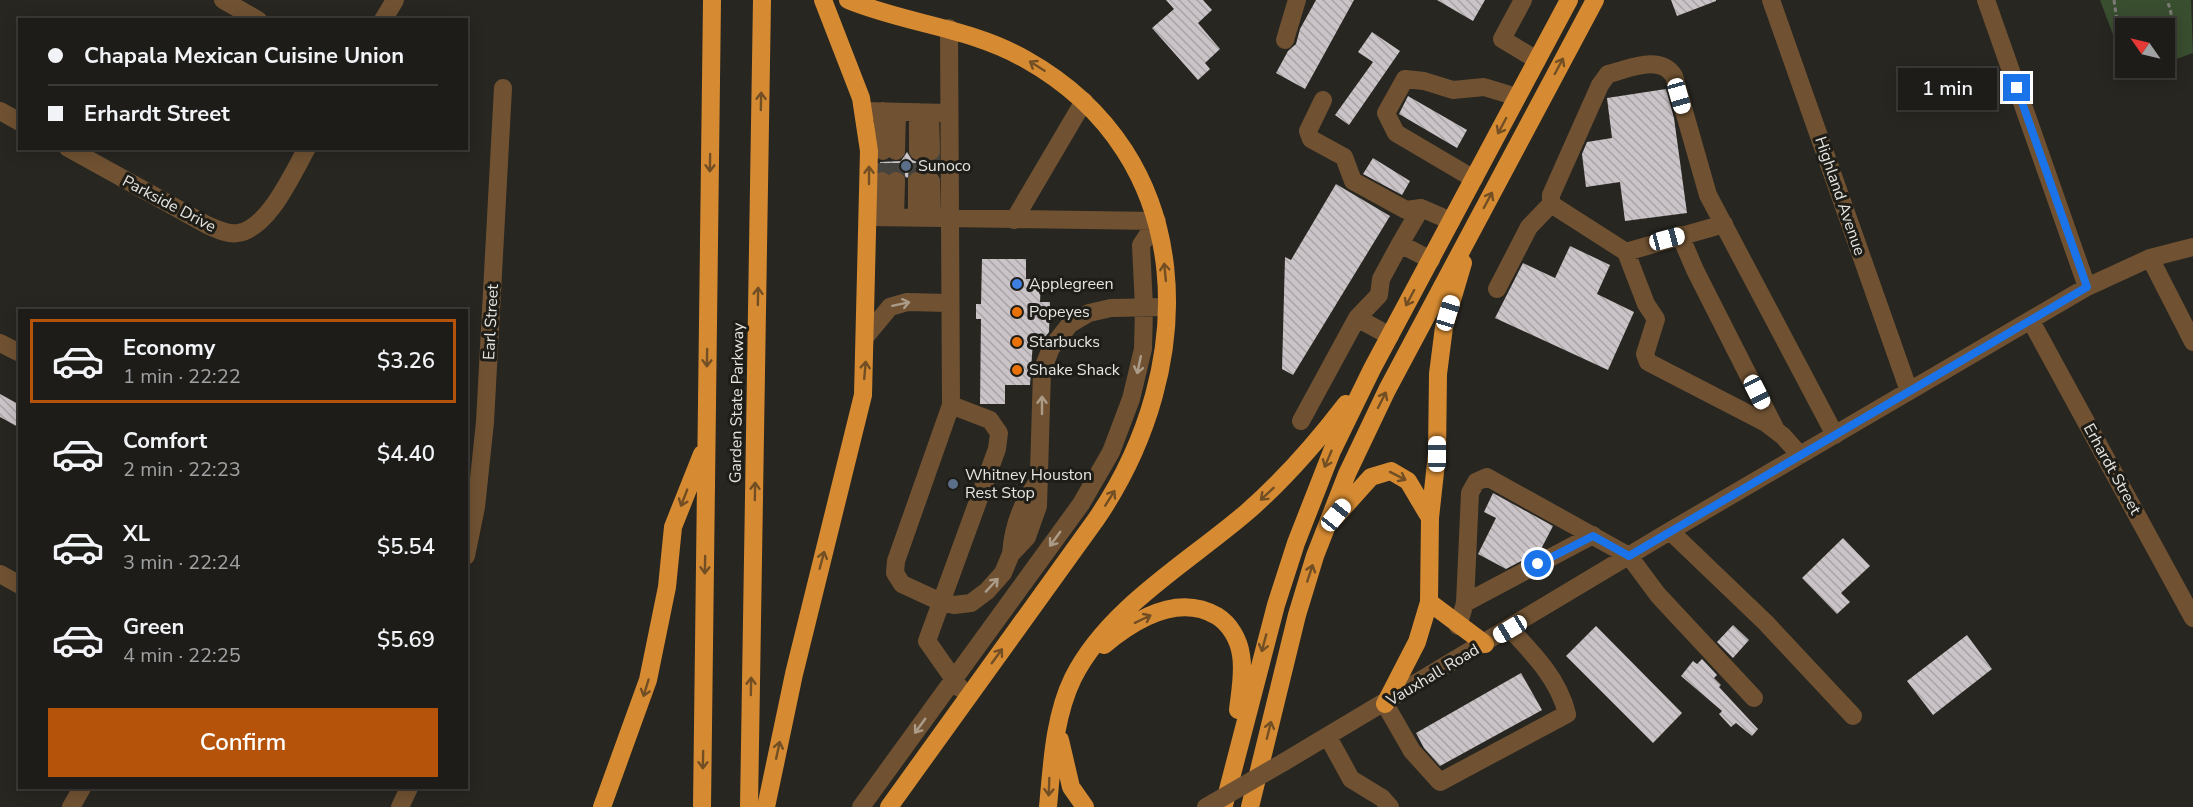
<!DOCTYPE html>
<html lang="en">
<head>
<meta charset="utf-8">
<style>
  body { margin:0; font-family:"Nunito Sans",sans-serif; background:#2a2926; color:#f1f3f6; height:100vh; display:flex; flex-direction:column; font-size:22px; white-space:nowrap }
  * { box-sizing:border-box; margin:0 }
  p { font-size:20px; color:#a0a1a2 }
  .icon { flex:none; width:33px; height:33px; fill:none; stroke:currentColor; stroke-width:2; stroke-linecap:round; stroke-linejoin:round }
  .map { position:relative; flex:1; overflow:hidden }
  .drawer { position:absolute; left:18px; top:309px; width:450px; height:480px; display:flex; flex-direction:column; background:#1d1c19; border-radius:0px; box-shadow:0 3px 15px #0003,0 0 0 2px #3b3a38 }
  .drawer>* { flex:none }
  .guide { position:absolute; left:18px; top:18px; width:450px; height:132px; border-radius:0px; box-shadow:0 3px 15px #0003,0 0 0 2px #3b3a38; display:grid; align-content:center; height:132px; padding:0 30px; background:#1d1c19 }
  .needle { width:39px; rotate:304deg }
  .tools { position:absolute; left:2115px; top:18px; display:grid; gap:12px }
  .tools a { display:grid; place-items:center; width:60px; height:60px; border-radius:0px; background:#1d1c19; box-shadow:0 3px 15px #0003,0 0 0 2px #3b3a38; font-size:30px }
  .end { position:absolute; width:27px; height:27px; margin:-14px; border:8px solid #1a73e8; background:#fff; box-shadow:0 0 0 3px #fff }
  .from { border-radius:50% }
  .bubble { position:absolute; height:42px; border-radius:0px; background:#1d1c19; box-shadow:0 3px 15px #0003,0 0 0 2px #3b3a38; font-size:20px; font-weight:600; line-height:42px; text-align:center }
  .car { position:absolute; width:18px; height:36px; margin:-18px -9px; border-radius:8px; box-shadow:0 0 4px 2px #0007; background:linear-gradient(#fff 24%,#345 0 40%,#fff 0 76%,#345 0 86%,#fff 0) }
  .guide b { display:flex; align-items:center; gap:21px; height:57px; font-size:22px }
  .guide b+b { border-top:2px solid #3b3a38 }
  .guide i { width:15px; height:15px; background:#f1f3f6 }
  ul { padding:10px 0 0; list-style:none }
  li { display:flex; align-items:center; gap:18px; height:84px; margin:0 12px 9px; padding:0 18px; border:3px solid transparent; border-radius:0px }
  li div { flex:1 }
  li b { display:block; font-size:22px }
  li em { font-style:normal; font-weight:600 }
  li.on { border-color:#b45309 }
  li>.icon { width:54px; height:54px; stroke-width:1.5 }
  .action { display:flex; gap:12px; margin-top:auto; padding:12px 30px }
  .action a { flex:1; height:69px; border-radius:0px; background:#b45309; color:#fff; font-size:24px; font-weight:600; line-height:69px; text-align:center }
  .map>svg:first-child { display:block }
  .green { fill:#394d2f }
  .building { fill:url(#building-back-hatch) }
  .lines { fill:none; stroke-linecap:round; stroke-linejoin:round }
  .minor-tunnel { stroke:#44433e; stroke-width:18; stroke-dasharray:18 9; stroke-linecap:butt }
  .path { stroke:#7c7b76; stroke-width:3; stroke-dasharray:4.5 3; stroke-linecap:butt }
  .minor { stroke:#705232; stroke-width:18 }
  .highway { stroke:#d68b32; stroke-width:18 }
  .minor-bridge { stroke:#705232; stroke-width:18 }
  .oneway { stroke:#714e24 }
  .oneway2 { stroke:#ab9c8a }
  .route { stroke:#1a73e8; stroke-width:8 }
  .service-dot { fill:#5c6f8a; stroke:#1e1d18; stroke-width:2 }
  .shop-dot { fill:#3f7fe0; stroke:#1e1d18; stroke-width:2 }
  .food-dot { fill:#e8710a; stroke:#1e1d18; stroke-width:2 }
  .labels { text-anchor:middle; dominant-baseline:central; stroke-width:6; stroke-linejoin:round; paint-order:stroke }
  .poi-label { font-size:16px; fill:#e6e5e1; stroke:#1e1d18; text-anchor:start }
  .street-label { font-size:16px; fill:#e6e5e1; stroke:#1e1d18 }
</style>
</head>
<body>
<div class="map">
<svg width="2193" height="807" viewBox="0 0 2193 807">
  <defs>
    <pattern id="building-back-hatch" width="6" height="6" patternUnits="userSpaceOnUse" patternTransform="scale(1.5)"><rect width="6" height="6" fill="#cac3c7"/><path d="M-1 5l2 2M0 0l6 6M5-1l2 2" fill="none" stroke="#a9a4a6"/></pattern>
  </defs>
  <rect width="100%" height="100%" fill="#272621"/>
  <path class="green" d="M2100,0H2191L2193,53L2165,63L2164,28H2126L2125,67Z"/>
  <path class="building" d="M1166,0H1203L1212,10L1198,23L1220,49L1205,63L1210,69L1198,80L1152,28L1174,9Z
    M1316,0H1354L1305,89L1276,73L1288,51L1296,44L1300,29Z
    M1437,0H1485L1473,21Z
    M1671,0H1716V1L1677,16Z
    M1372,32L1400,51L1349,125L1335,115L1373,62L1358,52Z
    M1666,89L1674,118L1687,213L1625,221L1620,182L1586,187L1582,154L1587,142L1612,138L1607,98Z
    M1408,96L1467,130L1457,148L1399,114Z
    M907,152L912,160L917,162L937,160V172L916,170L907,178L897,170L889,173L880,170V162L901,161Z
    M1373,158L1410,181L1402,195L1363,174Z
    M1336,184L1390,216L1293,375L1282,369L1285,257L1291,260Z
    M1570,246L1610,265L1597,294L1634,312L1608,370L1495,318L1523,263L1555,278Z
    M982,259H1026V279H1041L1040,302H1050L1049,332L1042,341H1033L1030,385H1005V404H980L981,319H976V304H981Z
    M0,394L20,405V428L0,417Z
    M1493,493L1553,526L1540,551L1533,554L1528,552L1525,559L1506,569L1478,554L1496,518L1484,512Z
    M1843,538L1870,566L1841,593L1850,602L1837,614L1802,578Z
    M1733,625L1749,640L1733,658L1717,642Z
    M1596,626L1682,713L1653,743L1566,656Z
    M1967,635L1992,669L1933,715L1907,681Z
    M1702,659L1717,675L1714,678L1721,685L1719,687L1758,729L1752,736L1736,723L1731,727L1719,714L1722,711L1681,676L1693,661L1697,664Z
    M1521,673L1542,710L1440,766L1424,748L1416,733Z"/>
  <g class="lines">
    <path class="minor-tunnel" d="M931,151V181
      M882,181L883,151
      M896,181V151
      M917,181L918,151"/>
    <path class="path" d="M2114,0L2119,35L2126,41
      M2164,35C2175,23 2172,14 2167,0"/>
    <path class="minor" d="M223,0L258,20
      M1523,0L1502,39L1537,60
      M1771,0L1909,391
      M1986,0L2087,287
      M383,20L395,0
      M949,28L951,405L896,561L895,573L902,584L941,602L954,605L971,603L987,591L1003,573L1011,554L1027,537L1038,506L1042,371L1051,348L1070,324L1089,313L1111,308L1167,307
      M1285,40L1297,0
      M1323,100L1308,131L1311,139L1344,157L1353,181L1406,210L1421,208L1451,221
      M0,111L20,122
      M864,111L949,113
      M930,117L931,151
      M68,148L207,225C217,229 227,235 238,233C269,228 292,174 307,148
      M883,151V111
      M896,151L897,112
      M918,151V112
      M1474,179L1396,133L1386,113L1405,79L1424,81L1453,90L1484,87L1517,97
      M931,181L932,218
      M1421,208L1400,244L1431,260
      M869,217L1157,221
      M882,217V181
      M895,217L896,181
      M917,218V181
      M1014,220L1084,101
      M1680,235L1695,270L1776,430
      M1626,252L1724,224
      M2150,258L2193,342
      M1497,289L1529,227L1551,204
      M1357,318L1379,295L1381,279L1400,244
      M2031,321L2193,618
      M866,336L890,307L907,302L949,303
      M0,343L20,353
      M951,405L990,420L999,433L997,449L927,641L960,688
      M1301,421L1357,318L1390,336
      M1800,455L1783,436L1766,423L1648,362L1645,354L1656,319L1646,304L1626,252L1551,204V195L1600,85L1608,74C1629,69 1660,54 1674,76L1708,195L1835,435
      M1670,531L1766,623L1853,716
      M1011,554C1013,527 1021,504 1037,483
      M466,556L476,507L485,422L503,88
      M0,574L20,585
      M1465,603L1593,535
      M1458,626L1465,603L1470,493L1476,482L1487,477L1629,556L1658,595L1754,698
      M1385,704L1412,751L1440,782L1567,714C1559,680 1533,653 1510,629
      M1328,737L1351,779L1382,798L1390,807
      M1284,762L1670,531L2087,287L2150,258L2193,247
      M71,807L82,788
      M400,807L409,788
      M861,807L1081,504L1111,452L1131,399L1143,349L1144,307L1141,245L1157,221"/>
    <path class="highway" d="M848,0C906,24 968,27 1025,59C1200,157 1200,366 1097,518L889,807
      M1335,517L1371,477L1391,471L1408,481L1430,518
      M1429,602L1485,644
      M1104,645C1134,620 1178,593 1217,616C1230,624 1239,640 1241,655C1244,672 1240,692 1238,710
      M1385,704L1417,642L1429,602L1430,518L1437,454L1438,374L1444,327L1463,263
      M1060,740L1071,787L1085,807
      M1224,805L1276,605L1296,543L1332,451L1372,369L1569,0
      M602,807L648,680L667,587L673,527L702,454
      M702,807L712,0
      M749,807L762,0
      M766,807L794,674L863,395L869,151L861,98L823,0
      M1048,807C1052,764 1054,717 1073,678C1108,608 1189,562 1247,512C1285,479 1316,443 1346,404
      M1250,807L1297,615L1315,556L1347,474L1387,390L1595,0"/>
    <path class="minor-bridge" d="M1206,807L1284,762"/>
  </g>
  <defs><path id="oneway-shaft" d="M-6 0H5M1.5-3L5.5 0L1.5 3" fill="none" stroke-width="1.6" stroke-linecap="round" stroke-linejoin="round" transform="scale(1.5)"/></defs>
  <g class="oneway">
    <use href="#oneway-shaft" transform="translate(1037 66) rotate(-148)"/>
    <use href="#oneway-shaft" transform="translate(1559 66) rotate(-62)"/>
    <use href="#oneway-shaft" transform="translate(761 101) rotate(-89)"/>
    <use href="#oneway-shaft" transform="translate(1502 126) rotate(118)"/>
    <use href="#oneway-shaft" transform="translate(710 163) rotate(91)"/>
    <use href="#oneway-shaft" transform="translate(869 175) rotate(-90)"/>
    <use href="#oneway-shaft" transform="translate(1488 200) rotate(-62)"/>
    <use href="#oneway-shaft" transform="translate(1165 272) rotate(-96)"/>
    <use href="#oneway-shaft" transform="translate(758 296) rotate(-89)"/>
    <use href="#oneway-shaft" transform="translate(1410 298) rotate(118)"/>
    <use href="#oneway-shaft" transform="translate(707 358) rotate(91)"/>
    <use href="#oneway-shaft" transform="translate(865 370) rotate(-85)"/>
    <use href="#oneway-shaft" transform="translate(1382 400) rotate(-63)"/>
    <use href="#oneway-shaft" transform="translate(1328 459) rotate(113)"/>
    <use href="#oneway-shaft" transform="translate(1398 476) rotate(27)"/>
    <use href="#oneway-shaft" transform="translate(755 491) rotate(-89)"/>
    <use href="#oneway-shaft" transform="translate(1267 494) rotate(137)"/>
    <use href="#oneway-shaft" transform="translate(684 498) rotate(111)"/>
    <use href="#oneway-shaft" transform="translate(1110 498) rotate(-58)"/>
    <use href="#oneway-shaft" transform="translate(822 560) rotate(-75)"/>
    <use href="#oneway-shaft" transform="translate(705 565) rotate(91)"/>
    <use href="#oneway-shaft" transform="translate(1310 573) rotate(-72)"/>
    <use href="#oneway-shaft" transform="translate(1143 619) rotate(-26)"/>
    <use href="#oneway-shaft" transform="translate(1264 643) rotate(105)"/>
    <use href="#oneway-shaft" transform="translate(997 656) rotate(-54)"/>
    <use href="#oneway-shaft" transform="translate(751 686) rotate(-89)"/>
    <use href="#oneway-shaft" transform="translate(646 688) rotate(107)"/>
    <use href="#oneway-shaft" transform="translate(1269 730) rotate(-76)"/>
    <use href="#oneway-shaft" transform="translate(778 750) rotate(-78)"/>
    <use href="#oneway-shaft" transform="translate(703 760) rotate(91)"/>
    <use href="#oneway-shaft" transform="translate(1049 787) rotate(92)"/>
  </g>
  <g class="oneway2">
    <use href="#oneway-shaft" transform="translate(901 304) rotate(-12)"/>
    <use href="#oneway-shaft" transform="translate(1139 365) rotate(102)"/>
    <use href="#oneway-shaft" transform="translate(1042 405) rotate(-90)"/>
    <use href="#oneway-shaft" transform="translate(1055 539) rotate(126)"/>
    <use href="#oneway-shaft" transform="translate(992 585) rotate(-47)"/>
    <use href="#oneway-shaft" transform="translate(920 726) rotate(126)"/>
  </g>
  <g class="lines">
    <path class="route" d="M1538,564L1593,536L1629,556L2087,287L2017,88"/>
  </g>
  <g class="service-dot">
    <circle cx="906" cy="166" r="6"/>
    <circle cx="953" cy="484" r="6"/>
  </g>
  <circle class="shop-dot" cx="1017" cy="284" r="6"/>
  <g class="food-dot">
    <circle cx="1017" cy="312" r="6"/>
    <circle cx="1017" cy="342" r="6"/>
    <circle cx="1017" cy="370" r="6"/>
  </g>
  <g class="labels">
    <g class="poi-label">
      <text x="918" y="166">Sunoco</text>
      <text x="1029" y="284">Applegreen</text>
      <text x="1029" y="312">Popeyes</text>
      <text x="1029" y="342">Starbucks</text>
      <text x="1029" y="370">Shake Shack</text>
      <text x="965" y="475">Whitney Houston<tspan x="965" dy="18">Rest Stop</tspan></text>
    </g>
    <g class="street-label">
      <text transform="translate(1840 196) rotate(71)">Highland Avenue</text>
      <text transform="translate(169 204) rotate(28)">Parkside Drive</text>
      <text transform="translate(491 322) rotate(-87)">Earl Street</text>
      <text transform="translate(737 403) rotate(-89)">Garden State Parkway</text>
      <text transform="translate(2112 469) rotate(61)">Erhardt Street</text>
      <text transform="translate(1433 675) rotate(-31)">Vauxhall Road</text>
    </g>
  </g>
</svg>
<div class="tools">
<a><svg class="needle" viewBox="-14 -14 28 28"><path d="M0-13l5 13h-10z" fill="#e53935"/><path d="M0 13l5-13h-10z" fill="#a0a1a2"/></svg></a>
</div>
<i class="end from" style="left:1538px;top:564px"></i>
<i class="end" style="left:2017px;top:88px"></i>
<div class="bubble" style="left:1898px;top:68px;width:99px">1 min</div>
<i class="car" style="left:1679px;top:96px;rotate:164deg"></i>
<i class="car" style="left:1667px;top:239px;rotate:75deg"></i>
<i class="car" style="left:1448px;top:313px;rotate:17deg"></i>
<i class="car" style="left:1757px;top:392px;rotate:153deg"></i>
<i class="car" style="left:1437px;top:454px;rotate:0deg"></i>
<i class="car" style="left:1336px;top:515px;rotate:39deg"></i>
<i class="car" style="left:1510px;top:629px;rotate:239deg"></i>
<div class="guide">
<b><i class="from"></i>Chapala Mexican Cuisine Union</b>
<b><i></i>Erhardt Street</b>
</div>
<section class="drawer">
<ul>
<li class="on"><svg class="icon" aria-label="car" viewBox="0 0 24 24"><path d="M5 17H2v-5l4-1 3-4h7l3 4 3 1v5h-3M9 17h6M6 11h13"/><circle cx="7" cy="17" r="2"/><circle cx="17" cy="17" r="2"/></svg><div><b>Economy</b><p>1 min · 22:22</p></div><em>$3.26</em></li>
<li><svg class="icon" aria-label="car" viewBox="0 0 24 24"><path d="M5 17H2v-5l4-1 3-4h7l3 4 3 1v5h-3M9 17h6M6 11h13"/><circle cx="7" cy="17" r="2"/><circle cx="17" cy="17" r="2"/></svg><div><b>Comfort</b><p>2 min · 22:23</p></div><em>$4.40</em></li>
<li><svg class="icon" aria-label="car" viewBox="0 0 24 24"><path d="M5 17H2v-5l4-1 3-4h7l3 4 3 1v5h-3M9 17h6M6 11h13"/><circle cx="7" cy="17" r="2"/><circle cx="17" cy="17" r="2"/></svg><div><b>XL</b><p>3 min · 22:24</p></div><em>$5.54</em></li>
<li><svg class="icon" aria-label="car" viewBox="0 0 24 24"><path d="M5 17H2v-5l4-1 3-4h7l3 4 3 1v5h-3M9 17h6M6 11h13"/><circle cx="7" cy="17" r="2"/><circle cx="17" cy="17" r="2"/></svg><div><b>Green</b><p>4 min · 22:25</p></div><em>$5.69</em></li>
</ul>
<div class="action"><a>Confirm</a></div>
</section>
</div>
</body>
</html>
